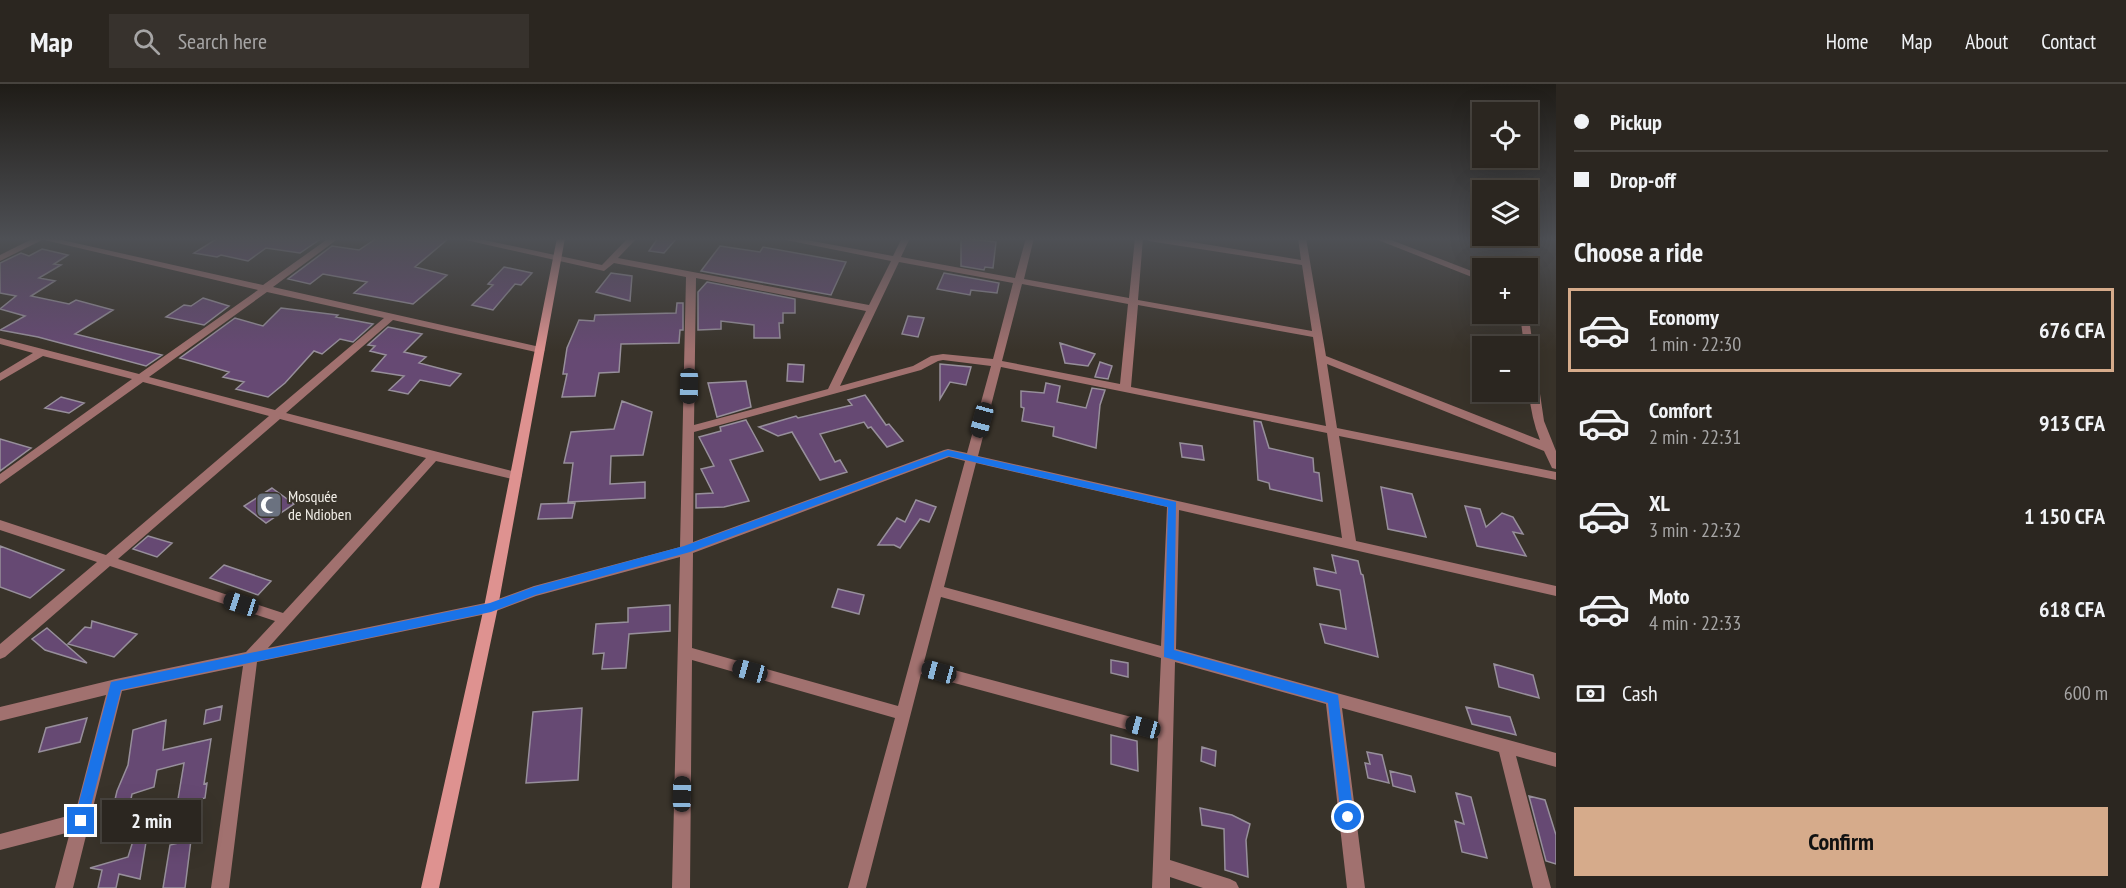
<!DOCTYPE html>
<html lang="en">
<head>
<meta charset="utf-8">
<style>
  body { margin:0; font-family:"PT Sans Narrow",sans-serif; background:#37322d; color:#f1f3f6; height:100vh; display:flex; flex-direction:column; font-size:22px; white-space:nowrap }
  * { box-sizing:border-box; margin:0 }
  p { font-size:20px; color:#a6a5a5 }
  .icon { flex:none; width:33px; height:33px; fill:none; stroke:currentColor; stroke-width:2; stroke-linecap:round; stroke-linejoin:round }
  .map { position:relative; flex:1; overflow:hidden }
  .sheet { display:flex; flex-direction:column; background:#2b2620; width:570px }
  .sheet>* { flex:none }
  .guide { display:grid; align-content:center; height:132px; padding:0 18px; background:#2b2620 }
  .fabs { position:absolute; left:1472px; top:18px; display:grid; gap:12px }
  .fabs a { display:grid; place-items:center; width:66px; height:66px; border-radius:0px; background:#2b2620; box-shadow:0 6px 24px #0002,0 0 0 2px #47433e; font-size:30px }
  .end { position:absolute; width:27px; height:27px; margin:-14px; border:8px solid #1a73e8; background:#fff; box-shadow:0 0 0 3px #fff }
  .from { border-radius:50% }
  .bubble { position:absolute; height:42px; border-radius:0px; background:#2b2620; box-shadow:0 6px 24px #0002,0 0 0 2px #47433e; font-size:20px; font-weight:600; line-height:42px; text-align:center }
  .car { position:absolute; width:18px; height:36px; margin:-18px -9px; border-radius:8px; box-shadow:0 0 4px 2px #0007; background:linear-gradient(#222 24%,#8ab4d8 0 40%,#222 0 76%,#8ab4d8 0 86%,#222 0) }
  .guide b { display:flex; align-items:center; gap:21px; height:57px; font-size:22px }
  .guide b+b { border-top:2px solid #47433e }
  .guide i { width:15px; height:15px; background:#f1f3f6 }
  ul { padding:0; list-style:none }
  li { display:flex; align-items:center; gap:18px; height:84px; margin:0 12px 9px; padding:0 6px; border:3px solid transparent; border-radius:0px }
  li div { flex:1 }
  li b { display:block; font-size:22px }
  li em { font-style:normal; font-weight:600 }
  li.active { border-color:#d6ab8b }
  li>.icon { width:54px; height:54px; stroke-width:1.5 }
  h2 { padding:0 18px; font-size:27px; line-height:72px }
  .pay { display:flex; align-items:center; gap:15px; height:66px; padding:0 18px; font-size:22px }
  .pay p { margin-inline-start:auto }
  .primary-button { display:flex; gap:12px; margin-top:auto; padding:12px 18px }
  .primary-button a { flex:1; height:69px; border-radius:0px; background:#d6ab8b; color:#111; font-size:24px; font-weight:600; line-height:69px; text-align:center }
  header { display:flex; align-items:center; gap:36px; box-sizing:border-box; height:84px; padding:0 30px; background:#2b2620; border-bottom:2px solid #47433e }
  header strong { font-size:28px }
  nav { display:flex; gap:33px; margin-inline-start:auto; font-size:21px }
  .search { width:420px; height:54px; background:#37322d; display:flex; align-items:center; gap:15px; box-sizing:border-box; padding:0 21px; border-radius:0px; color:#a6a5a5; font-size:22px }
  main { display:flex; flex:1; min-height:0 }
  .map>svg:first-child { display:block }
  .building { fill:#664973; stroke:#978f9b; stroke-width:1.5 }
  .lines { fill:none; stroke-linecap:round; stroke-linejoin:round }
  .minor { fill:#a1716f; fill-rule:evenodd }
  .tertiary { fill:#a1716f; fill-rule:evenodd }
  .secondary { fill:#de9290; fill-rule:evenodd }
  .route { fill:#1a73e8 }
  .labels { text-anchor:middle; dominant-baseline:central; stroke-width:4.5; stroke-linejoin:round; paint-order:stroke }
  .poi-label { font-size:16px; fill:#f0ede6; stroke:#39332a; text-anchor:start }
</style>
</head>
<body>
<header>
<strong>Map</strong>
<div class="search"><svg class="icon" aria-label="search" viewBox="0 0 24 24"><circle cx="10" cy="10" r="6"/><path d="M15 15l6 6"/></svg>Search here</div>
<nav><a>Home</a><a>Map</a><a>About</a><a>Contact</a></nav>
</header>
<main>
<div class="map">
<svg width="1556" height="804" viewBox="0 0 1556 804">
  <rect width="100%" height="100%" fill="#39332a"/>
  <path class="building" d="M218,154H322L300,169L266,164L248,177L221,171L217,173L194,169Z
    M377,154H449L415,183L447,191L413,220L354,209L367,198L323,190L310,200L288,195L332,162L359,166Z
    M658,154H677L664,169L649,167Z
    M961,154L996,158L993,184L985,183L984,186L961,182Z
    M720,162L760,168L763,163L846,178L831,211L701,187Z
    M42,165L68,171L54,180L61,181L39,194L55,197L31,212L69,220L76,216L113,226L75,250L162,271L146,282L38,253L0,246L25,232L0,225L16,212L0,209V179L21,169L29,172Z
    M504,183L532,189L521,201L515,200L493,226L472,221L493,201L488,200Z
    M611,189L632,192L630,217L596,208Z
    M944,189L999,199L997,209L971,206L970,211L937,205Z
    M707,198L795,215V229H783V239H779L780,254H754V241L721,237V245L698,246V208Z
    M203,214L229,222L204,241L166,233L184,221L191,222Z
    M677,219H683V246H680L679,259L621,260L619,288L599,289L595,312L562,313L567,290H563L567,264L579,236L594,237L595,231L676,229Z
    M281,224L338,231L336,233L373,240L353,258L340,255L322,270L314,267L285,299L268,313L236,305L244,298L223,293L229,288L180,274L235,234L263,242Z
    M908,232L924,234L918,253L902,250Z
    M388,243L422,250L404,268L426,273L419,279L461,290L450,302L420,296L408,310L389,306L404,292L372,287L386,271L370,267L375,262L368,261Z
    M1060,259L1095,270L1088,282L1065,279Z
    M1100,278L1112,282L1108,295L1095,293Z
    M788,280L804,281L803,298L787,297Z
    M940,280L971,283L966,301L950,298L940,315Z
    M746,297L751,323L717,333L708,299Z
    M1046,299L1060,302L1057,318L1086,324L1092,304L1105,306L1100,321L1096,364L1053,352L1054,343L1022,337L1024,324L1021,323V307L1044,309Z
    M865,311L886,341L889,340L903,357L887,363L871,343L868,344L864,338L820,350L835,378L840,376L847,388L820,396L792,348L778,352L759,343L796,332L798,334L852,321L848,316Z
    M61,313L84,319L69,329L45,324Z
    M622,317L652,328L643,371L611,372L610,400L645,398V414L568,418L573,379H564L571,348L614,345Z
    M746,336L763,367L730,376L749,417L724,423L696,424V410L713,409L701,385L714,382L699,353L721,347L720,343Z
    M1254,337L1261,338L1269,364L1313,374L1314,388L1319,389L1322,417L1270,405L1269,399L1258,396Z
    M0,355L31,364L0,387Z
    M1180,359L1202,362L1204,376L1182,373Z
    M1381,403L1412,410L1426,453L1388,445Z
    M272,404L294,420L266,439L244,422Z
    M916,416L936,423L929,438L920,435L900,464L894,461H878L897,434L905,438Z
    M575,419L572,434L538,435L541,420Z
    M1465,422L1480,425L1486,443L1502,429L1513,433L1523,450L1513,448L1526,472L1477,462Z
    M148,452L172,459L157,473L133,465Z
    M0,462L64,486L30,514L0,503Z
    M1332,471L1358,477L1361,490L1363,491L1378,573L1325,559L1320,540L1346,545L1340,506L1317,501L1314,484L1336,489Z
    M224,481L271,497L258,511L210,494Z
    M838,505L864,511L859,530L832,523Z
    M670,521V547L629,550L626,584L602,585L604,569L593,570L596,540L628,538V524Z
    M92,537L137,550L114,573L68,560L85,543L91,544Z
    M47,544L87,579L45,566L32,555Z
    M1111,576L1128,579V593L1111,589Z
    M1494,580L1533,591L1539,614L1499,603Z
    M222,622L220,636L204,640L206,626Z
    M1466,623L1510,633L1516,651L1472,640Z
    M582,624L578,696L526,699L533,628Z
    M87,634L80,658L39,668L46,644Z
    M166,636L163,666L211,655L204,700L207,699L205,714L177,721L184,679L157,686L154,703L132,710L130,720L113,724L117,707L128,681L133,646Z
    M1111,651L1137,657L1138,687L1111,680Z
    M1202,663L1216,667L1215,682L1201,677Z
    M1367,668L1382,671L1389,699L1368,694L1365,679L1370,680Z
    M1390,687L1411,692L1415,708L1393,702Z
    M1456,709L1471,713L1487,774L1462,768L1455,737L1464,740Z
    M1529,712L1545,716L1556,751V780L1546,777Z
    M1200,724L1232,731L1250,740L1246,756L1248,793L1225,786L1224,745L1202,741Z
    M143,725L151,727L140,795L119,790L116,804H98L102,786L90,784L128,773Z
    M191,756L185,804H163L170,761Z"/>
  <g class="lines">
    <path class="minor" d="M36,154H53L263,201L329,154H339L273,203L540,263L545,266L540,269L393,236L286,329L516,388L522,392L516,396L436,377L268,564L490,518L534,502L680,463L686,193L614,179L604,187L457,154H475L602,181L628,154H637L618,174L869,221L891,177L776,154H796L893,172L902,154H910L901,173L1015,194L1026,154H1034L1024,195L1129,214L1135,154H1143L1138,216L1312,247L1302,181L1149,157L1145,154H1168L1301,176L1298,154H1306L1326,272L1540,356C1528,326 1527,294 1527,262H1524L1520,230L1528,228L1544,337L1556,367V385L1552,384L1544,367L1327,280L1337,344L1556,388V396L1339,352L1356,457L1556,502V512L1179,426L1176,565L1556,669V683L1516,672L1551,804H1533L1499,668L1342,624L1365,804H1347L1326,620L1175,578L1170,776L1230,795L1236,798L1239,804H1203L1170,793V804H1152L1158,654L921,590L866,804H848L895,634L692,576L690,804H672L680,473L536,512L491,529L257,578L229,804H211L243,582L122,607L73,804H55L70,748L0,766V750L75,730L106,611L0,637V623L116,595L246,568L275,537L110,482L5,573L0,575V560L97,478L0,446V436L106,471L269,332L143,298L0,400V390L132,295L43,272L0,297V289L33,269L0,260V254L139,290L258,206ZM899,178L1013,199L993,275L943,270L931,272L913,282L840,302ZM696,194L866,227L828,305L694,341ZM1022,200L1128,220L1120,300L1002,277ZM267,208L384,234L275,326L149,293ZM1138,221L1313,253L1326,342L1131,303ZM943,276L991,282L967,369L948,365L944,366L693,458L694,348L921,286L938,277ZM1001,283L1327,349L1342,454L978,372ZM280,335L426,374L283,529L118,475ZM949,373L965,377L898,622L692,564L693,469ZM976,379L1167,423L1161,562L944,503ZM941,513L1161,574L1158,640L924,578Z
      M1373,154H1386L1482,191V197Z"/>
    <path class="tertiary" d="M34,154H46L0,177V171Z"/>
    <path class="secondary" d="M557,154H565L498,523L439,804H421L484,523Z"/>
  </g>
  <linearGradient id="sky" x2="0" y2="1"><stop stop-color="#1f1c17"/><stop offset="0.58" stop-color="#4e5055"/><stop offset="1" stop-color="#4e5055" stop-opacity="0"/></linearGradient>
  <rect width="1556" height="267" fill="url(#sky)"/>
  <path class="route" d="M948,366L1176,418L1174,566L1338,611L1354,733L1352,738L1348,740L1343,738L1341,733L1328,619L1164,573L1168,423L948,372L690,468L535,511L491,528L121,606L87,737L85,742L81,744L76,742L74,737L111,598L490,519L534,503L684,462Z"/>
  <defs>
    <symbol id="mosque-square" viewBox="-11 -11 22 22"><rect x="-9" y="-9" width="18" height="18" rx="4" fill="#6b7280" stroke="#39332a"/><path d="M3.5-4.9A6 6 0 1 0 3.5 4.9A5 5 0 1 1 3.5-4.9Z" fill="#fff"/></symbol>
  </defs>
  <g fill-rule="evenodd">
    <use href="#mosque-square" x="254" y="406" width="30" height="30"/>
  </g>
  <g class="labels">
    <g class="poi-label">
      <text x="288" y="412">Mosquée<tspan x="288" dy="18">de Ndioben</tspan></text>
    </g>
  </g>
</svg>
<div class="fabs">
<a><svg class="icon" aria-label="locate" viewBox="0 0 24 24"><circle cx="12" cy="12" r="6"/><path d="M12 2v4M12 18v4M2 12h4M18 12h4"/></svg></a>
<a><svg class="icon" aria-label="layers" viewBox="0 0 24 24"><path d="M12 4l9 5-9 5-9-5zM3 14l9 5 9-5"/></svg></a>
<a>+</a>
<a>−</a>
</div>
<i class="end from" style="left:1348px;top:733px"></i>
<i class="end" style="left:81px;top:737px"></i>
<div class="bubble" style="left:102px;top:716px;width:99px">2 min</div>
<i class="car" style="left:689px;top:302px;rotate:181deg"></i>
<i class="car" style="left:982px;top:336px;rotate:195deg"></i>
<i class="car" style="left:241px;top:520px;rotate:288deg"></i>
<i class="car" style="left:750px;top:587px;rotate:286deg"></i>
<i class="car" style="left:939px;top:588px;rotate:285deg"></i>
<i class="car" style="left:1143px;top:643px;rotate:285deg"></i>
<i class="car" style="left:682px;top:710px;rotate:1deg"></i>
</div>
<section class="sheet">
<div class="guide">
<b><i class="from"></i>Pickup</b>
<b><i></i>Drop-off</b>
</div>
<h2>Choose a ride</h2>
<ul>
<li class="active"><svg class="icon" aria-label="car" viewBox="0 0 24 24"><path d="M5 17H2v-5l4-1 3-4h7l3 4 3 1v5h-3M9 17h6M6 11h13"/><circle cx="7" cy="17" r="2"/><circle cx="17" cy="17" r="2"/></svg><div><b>Economy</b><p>1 min · 22:30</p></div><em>676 CFA</em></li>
<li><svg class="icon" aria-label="car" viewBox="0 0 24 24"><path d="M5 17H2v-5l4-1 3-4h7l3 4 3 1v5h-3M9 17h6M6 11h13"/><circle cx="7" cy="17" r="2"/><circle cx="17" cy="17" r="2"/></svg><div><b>Comfort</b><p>2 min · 22:31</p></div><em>913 CFA</em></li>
<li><svg class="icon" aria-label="car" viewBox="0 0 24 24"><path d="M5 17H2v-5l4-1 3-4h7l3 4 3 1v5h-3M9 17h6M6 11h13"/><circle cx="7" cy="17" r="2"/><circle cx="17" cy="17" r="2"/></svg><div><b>XL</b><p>3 min · 22:32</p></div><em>1 150 CFA</em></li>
<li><svg class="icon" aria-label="car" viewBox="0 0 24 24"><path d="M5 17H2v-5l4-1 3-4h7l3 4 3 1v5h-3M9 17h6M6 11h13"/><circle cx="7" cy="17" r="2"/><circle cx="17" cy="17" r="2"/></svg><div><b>Moto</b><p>4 min · 22:33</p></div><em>618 CFA</em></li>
</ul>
<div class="pay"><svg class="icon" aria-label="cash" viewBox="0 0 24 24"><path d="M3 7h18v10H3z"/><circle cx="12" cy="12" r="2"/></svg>Cash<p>600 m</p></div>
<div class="primary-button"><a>Confirm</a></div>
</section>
</main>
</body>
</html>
